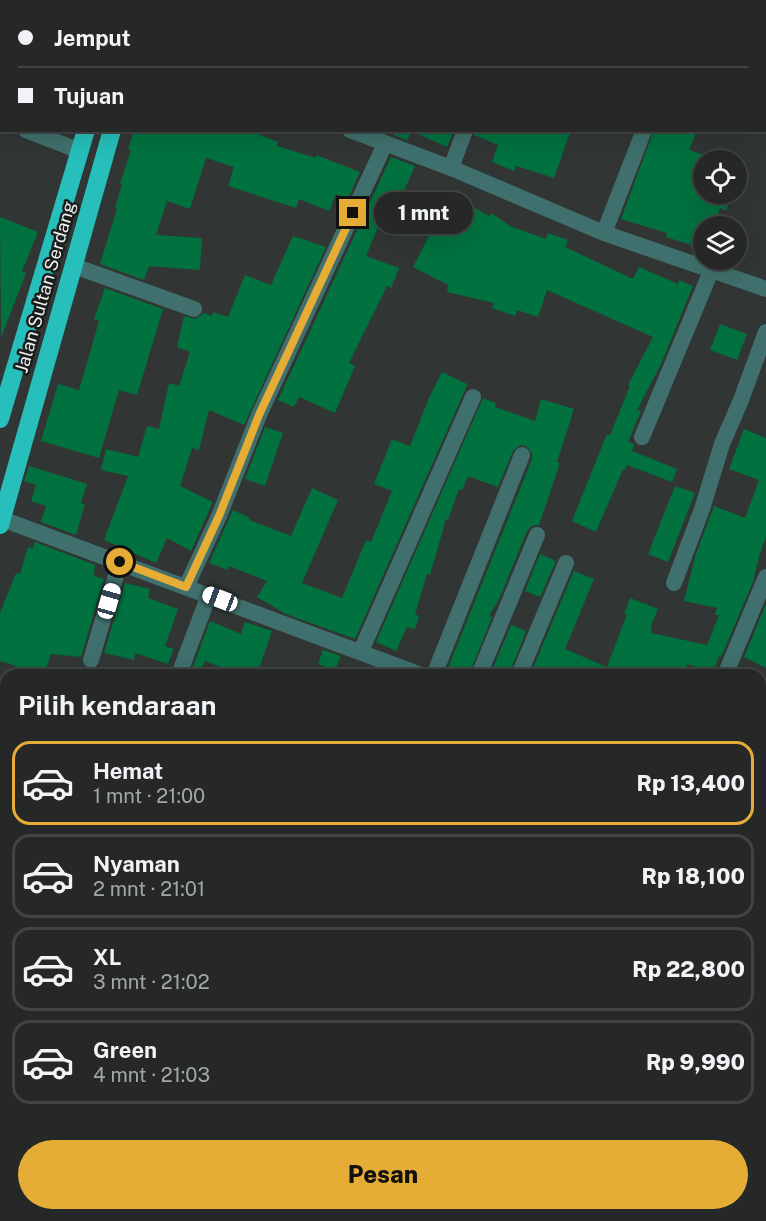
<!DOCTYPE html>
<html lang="id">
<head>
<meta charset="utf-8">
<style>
  body { margin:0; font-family:"Public Sans",sans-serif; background:#2d302f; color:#f1f3f6; height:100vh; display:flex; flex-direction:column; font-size:22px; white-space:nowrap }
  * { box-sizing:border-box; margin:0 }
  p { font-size:20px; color:#a3a6a7 }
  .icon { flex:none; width:33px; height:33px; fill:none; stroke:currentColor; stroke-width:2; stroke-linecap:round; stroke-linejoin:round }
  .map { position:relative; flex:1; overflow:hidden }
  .sheet { position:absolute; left:0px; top:669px; width:766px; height:552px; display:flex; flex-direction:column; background:#252827; border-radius:18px 18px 0 0; box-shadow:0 6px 24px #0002,0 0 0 2px #424444 }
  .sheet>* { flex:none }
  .hud { position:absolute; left:0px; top:0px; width:766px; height:132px; box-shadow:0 6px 24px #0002,0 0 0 2px #424444; display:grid; align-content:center; height:132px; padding:0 18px; background:#252827 }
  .controls { position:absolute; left:693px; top:150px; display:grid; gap:12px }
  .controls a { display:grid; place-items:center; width:54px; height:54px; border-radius:50%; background:#252827; box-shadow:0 6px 24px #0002,0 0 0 2px #424444; font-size:30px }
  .end { position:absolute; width:27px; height:27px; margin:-14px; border:8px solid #e5ad35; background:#111; box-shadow:0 0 0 3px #111 }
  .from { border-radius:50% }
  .bubble { position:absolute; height:42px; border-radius:21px; background:#252827; box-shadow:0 6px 24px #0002,0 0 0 2px #424444; font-size:20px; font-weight:800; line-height:42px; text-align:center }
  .car { position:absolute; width:18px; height:36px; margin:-18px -9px; border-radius:8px; box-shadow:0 0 4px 2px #0007; background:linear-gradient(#fff 24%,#345 0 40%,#fff 0 76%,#345 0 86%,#fff 0) }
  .hud b { display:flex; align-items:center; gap:21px; height:57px; font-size:22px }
  .hud b+b { border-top:2px solid #424444 }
  .hud i { width:15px; height:15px; background:#f1f3f6 }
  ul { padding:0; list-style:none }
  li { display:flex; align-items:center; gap:18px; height:84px; margin:0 12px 9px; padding:0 6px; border:3px solid #424444; border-radius:18px }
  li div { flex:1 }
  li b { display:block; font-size:22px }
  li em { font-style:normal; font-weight:800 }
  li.selected { border-color:#e5ad35 }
  li>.icon { width:54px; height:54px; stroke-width:1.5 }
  h2 { padding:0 18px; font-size:27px; line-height:72px }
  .action { display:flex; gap:12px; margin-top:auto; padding:12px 18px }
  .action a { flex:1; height:69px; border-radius:36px; background:#e5ad35; color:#111; font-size:24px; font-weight:800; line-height:69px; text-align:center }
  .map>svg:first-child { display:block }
  .green { fill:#30591b }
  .building { fill:#00713f }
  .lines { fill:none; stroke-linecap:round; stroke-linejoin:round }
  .minor { stroke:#3f706d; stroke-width:16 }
  .highway { stroke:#27bfbb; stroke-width:18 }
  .route { stroke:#e5ad35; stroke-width:8 }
  .labels { text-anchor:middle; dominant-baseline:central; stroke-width:5; stroke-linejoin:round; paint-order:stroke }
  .street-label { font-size:18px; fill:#eef1f0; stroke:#1a1d1c }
</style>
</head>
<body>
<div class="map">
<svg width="766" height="1221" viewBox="0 0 766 1221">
  <rect width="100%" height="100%" fill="#313634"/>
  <path class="green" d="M0,998L6,1000V1215H760L761,1061L766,1063V1221H0Z"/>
  <path class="building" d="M134,130H248L278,142L277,146L316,158V155L360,172L348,199L336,194L329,211L299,199L296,208L228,186L234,167L206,158L190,209L167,201L156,235L202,238L200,270L149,266L144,280L100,264L117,209L115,208L122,184H120L131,150L128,149Z
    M394,130H454L447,147L411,131L407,140L393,135Z
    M475,130H571L554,178L516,166L514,171L492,162L498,145L474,135Z
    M654,130H697L689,150L704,155V194H732L726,211L720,208L714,226H704V249L666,237L667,233L621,219Z
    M391,157L415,166L387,229L379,225L366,256L399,268L391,288L387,286L349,363L355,366L335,413L299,397L294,407L278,400Z
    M451,194L489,216L491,213L512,227L546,239L548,233L568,240L565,247L633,279L639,267L678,284L679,280L693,286L661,364L637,410L641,411L628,442L634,444L632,451L677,469L672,482L627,465L625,470L623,469L596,532L572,521L607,434L610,435L630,386L628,385L653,337L547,290L538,317L517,310L515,316L492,308L494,303L447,292L448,285L413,267L431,232L429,231Z
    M0,217L38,232L22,271L26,273L1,338Z
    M293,236L326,247L244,425L209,410L199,450L192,448L180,486L213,502L191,551L167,538L156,563L104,540L128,476L101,470L106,449L138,457L147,426L159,429L169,383L179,386L190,352L177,347L184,316L195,319L204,313L212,316L213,312L228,317L245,275L271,285Z
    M105,288L163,309L137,395L119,390L99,458L41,441L58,384L79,390L99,321L94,319Z
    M720,324L747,334L737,360L710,350Z
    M442,372L467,384L465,390L355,639L286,614L257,597L267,581L229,566L228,570L209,563L233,510L250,518L249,520L291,536L312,488L338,500L302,583L342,598L366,540L371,542L392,491L374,484L392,439L410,446L429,398Z
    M483,398L496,403L495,407L535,421L541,399L574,409L557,462L560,463L539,525L531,526L527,531L500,597L489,616L492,617L469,675H450L446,673L532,459V453L526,446L520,445L513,451L498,487L468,476L462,490L459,489L448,520L446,519L430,575L427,574L415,615L419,616L415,629L407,627L396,651L376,642Z
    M265,427L283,433L265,486L245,479Z
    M744,429L766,438V537L760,553L753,582L721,657L719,656L713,673L687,664L684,675H658L633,669L631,675H530L574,571L594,579L565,649L607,667L627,614H624L630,598L658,609L650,628L652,629L651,633L707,645L719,615H715L717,608L684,601L695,557L714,506L745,518L759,480L729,469Z
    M29,466L87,484L81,503L85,504L76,535L41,522L46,506L31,501L36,485L24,481Z
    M675,486L695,493L668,562L648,554Z
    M35,542L95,565L94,576L104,579L81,657L51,654L44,675L0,661V613L16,573L20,574L28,547L33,548Z
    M540,554L554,560L555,563L540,597L525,591Z
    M125,583L150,589L148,598L178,609L165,646L174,649L168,664L135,653L134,660L104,653Z
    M766,604V668L744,657Z
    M210,621L241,634L245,622L272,631L257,675H240L205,661L201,670L193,667Z
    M511,625L526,631L509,675H490Z
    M323,650L341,656L335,671L318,664Z"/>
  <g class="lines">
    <path class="minor" d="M0,5L2,6
      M0,120H2
      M26,130L80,151
      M350,130L451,168L604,233L766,289
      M451,168L465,130
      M604,233L644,130
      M74,266L194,309
      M642,437L711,271
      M2,519L421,675
      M674,583L702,509L722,444L741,400L766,332
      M186,587L219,516L259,415L385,144
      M361,651L473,397
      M91,660L120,562
      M181,669L209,595
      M434,675L522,455
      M479,675L537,535
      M519,675L566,563
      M725,675L766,577
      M760,725L766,726
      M760,870L766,872
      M760,907L766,893"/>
    <path class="highway" d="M122,2L123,0
      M149,2V0
      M0,419L86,130
      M0,525L112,130
      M0,726H6
      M0,759H6
      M760,789L766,791
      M760,823L766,824"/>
  </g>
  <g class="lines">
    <path class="route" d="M120,562L186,587L219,516L259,415L353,213"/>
  </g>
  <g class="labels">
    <g class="street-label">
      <text transform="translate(45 287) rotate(-74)">Jalan Sultan Serdang</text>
    </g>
  </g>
</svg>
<div class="controls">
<a><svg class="icon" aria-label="locate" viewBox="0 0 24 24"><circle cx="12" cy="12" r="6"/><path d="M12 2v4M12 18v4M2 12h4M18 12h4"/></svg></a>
<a><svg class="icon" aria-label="layers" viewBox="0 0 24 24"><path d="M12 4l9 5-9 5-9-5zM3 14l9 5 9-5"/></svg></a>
</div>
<i class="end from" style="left:120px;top:562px"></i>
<i class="end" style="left:353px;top:213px"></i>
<div class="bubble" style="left:374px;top:192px;width:99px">1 mnt</div>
<i class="car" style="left:220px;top:599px;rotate:291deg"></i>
<i class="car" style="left:109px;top:601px;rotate:16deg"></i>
<div class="hud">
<b><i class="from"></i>Jemput</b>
<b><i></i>Tujuan</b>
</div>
<section class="sheet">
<h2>Pilih kendaraan</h2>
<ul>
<li class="selected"><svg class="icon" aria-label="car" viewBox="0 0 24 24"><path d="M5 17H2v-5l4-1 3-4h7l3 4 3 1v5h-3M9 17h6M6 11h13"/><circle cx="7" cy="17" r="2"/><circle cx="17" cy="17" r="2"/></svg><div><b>Hemat</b><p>1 mnt · 21:00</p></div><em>Rp 13,400</em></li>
<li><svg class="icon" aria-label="car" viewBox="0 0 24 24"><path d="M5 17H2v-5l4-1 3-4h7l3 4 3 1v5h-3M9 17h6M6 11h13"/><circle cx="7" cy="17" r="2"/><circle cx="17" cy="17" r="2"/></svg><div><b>Nyaman</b><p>2 mnt · 21:01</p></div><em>Rp 18,100</em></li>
<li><svg class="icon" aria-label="car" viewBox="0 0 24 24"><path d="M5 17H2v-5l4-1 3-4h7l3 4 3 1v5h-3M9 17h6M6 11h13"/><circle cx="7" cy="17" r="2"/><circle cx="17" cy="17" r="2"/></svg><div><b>XL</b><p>3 mnt · 21:02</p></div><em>Rp 22,800</em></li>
<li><svg class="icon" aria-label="car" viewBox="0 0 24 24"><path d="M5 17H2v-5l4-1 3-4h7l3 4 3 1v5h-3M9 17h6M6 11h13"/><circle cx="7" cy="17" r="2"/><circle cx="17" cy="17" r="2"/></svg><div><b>Green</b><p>4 mnt · 21:03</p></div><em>Rp 9,990</em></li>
</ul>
<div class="action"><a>Pesan</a></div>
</section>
</div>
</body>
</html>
